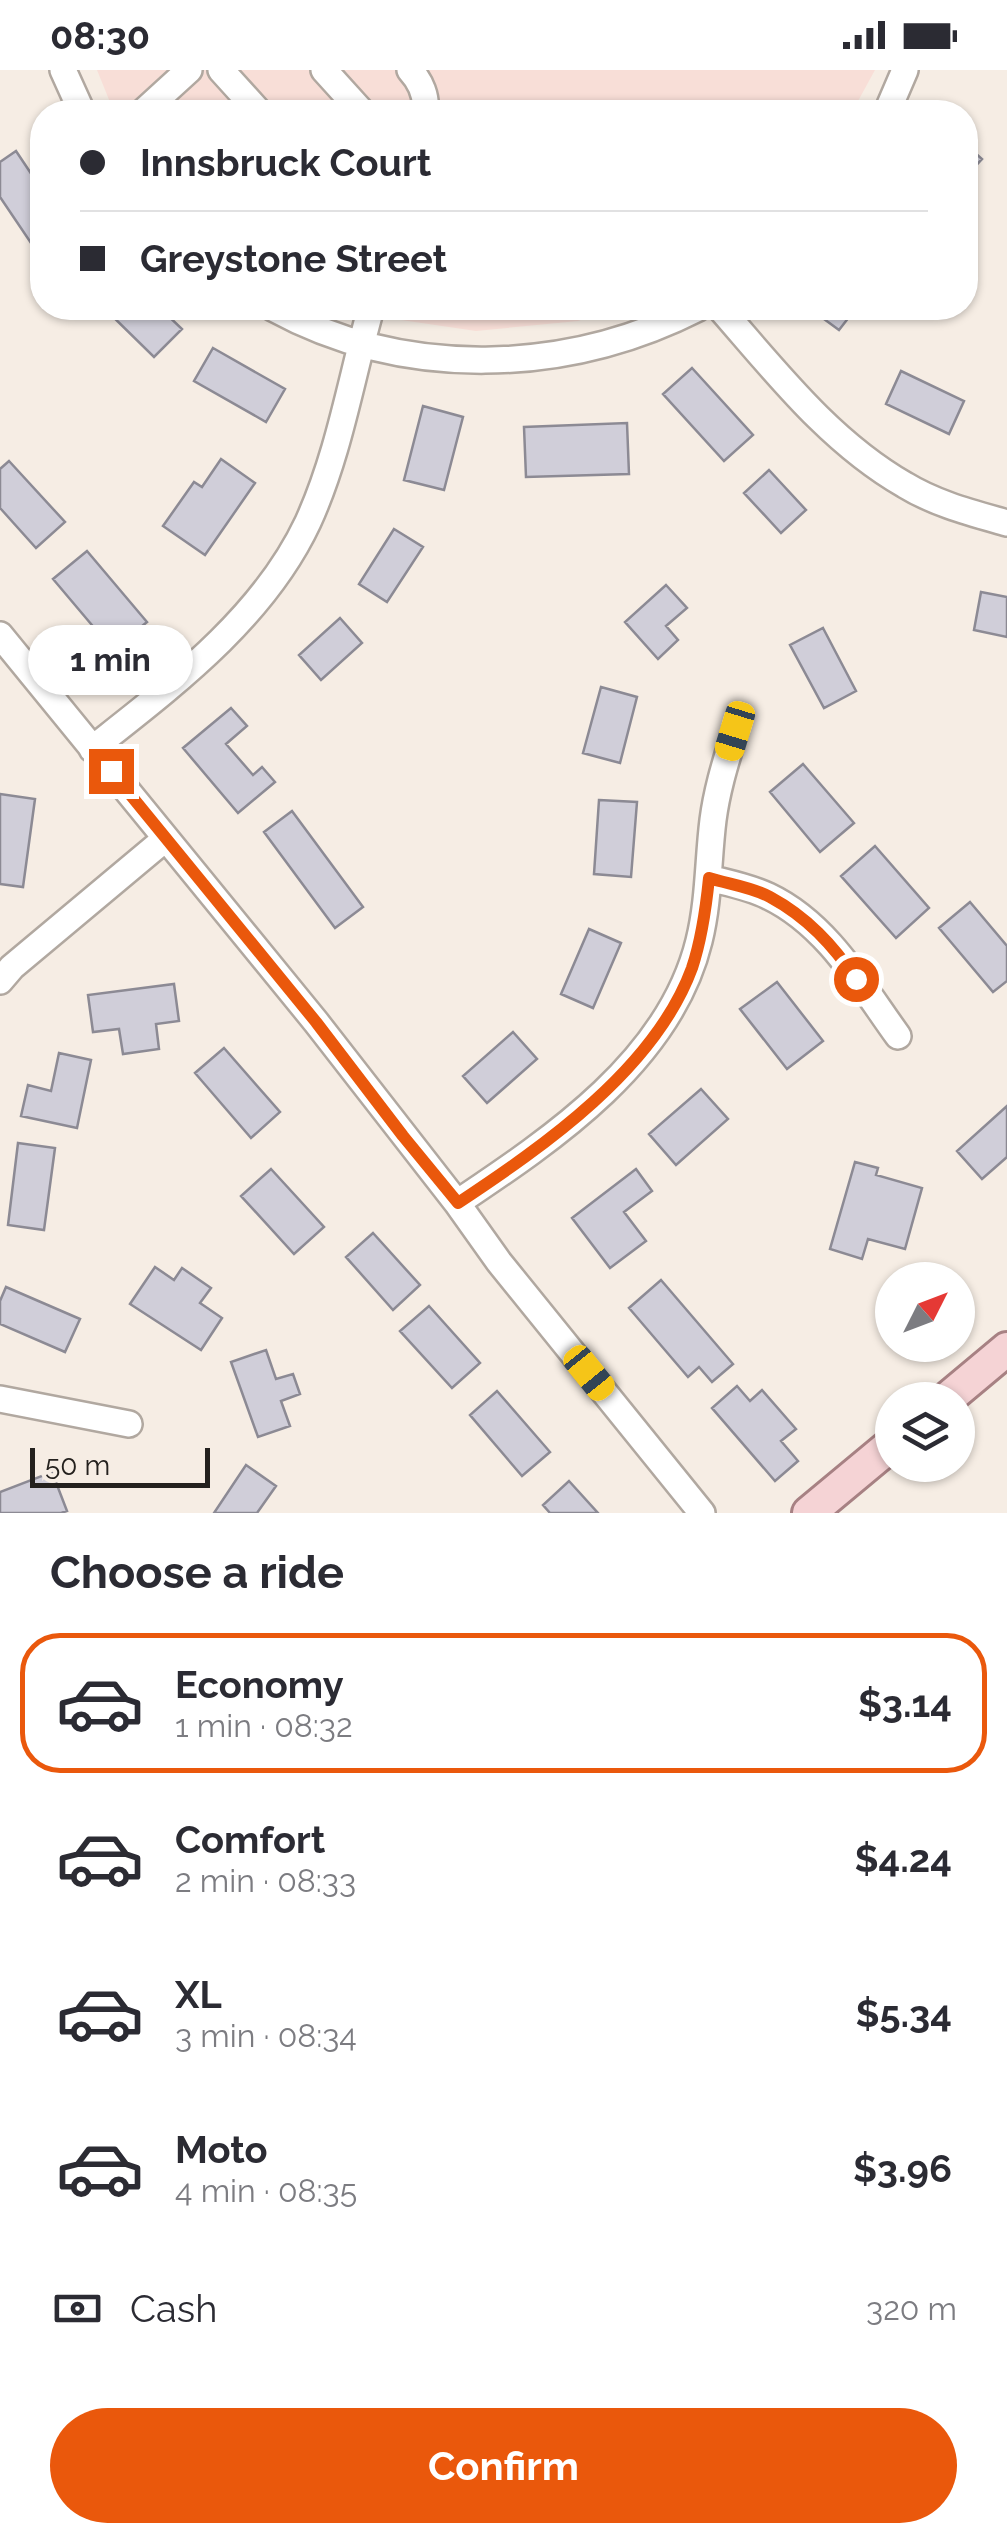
<!DOCTYPE html>
<html lang="en">
<head>
<meta charset="utf-8">
<style>
  body { margin:0; font-family:Raleway,sans-serif; background:#f7f7f7; color:#2b2b33; height:100vh; display:flex; flex-direction:column; font-size:38px; white-space:nowrap }
  * { box-sizing:border-box; margin:0 }
  p { font-size:32px; color:#7c7c81 }
  .icon { flex:none; width:55px; height:55px; fill:none; stroke:currentColor; stroke-width:2; stroke-linecap:round; stroke-linejoin:round }
  .map { position:relative; height:1443px; overflow:hidden }
  .drawer { display:flex; flex-direction:column; background:#fff; flex:1 }
  .drawer>* { flex:none }
  .hud { position:absolute; left:30px; top:30px; width:948px; height:220px; border-radius:40px; box-shadow:0 2px 8px #0004; display:grid; align-content:center; height:220px; padding:0 50px; background:#fff }
  .needle { width:65px; rotate:48deg }
  .controls { position:absolute; left:875px; top:1192px; display:grid; gap:20px }
  .controls a { display:grid; place-items:center; width:100px; height:100px; border-radius:50%; background:#fff; box-shadow:0 2px 8px #0004; font-size:50px }
  .scale { position:absolute; left:30px; bottom:25px; width:180px; box-sizing:border-box; padding-left:10px; border:5px solid #24211e; border-top:0; font-size:28px; line-height:35px; white-space:nowrap; color:#24211e; -webkit-text-stroke:8px #f6ede4; paint-order:stroke }
  .end { position:absolute; width:45px; height:45px; margin:-22px; border:12px solid #ea580c; background:#fff; box-shadow:0 0 0 5px #fff }
  .from { border-radius:50% }
  .bubble { position:absolute; height:70px; border-radius:35px; background:#fff; box-shadow:0 2px 8px #0004; font-size:32px; font-weight:700; line-height:70px; text-align:center }
  .car { position:absolute; width:30px; height:60px; margin:-30px -15px; border-radius:12px; box-shadow:0 0 8px 2px #0007; background:linear-gradient(#f5c518 24%,#345 0 40%,#f5c518 0 76%,#345 0 86%,#f5c518 0) }
  .hud b { display:flex; align-items:center; gap:35px; height:95px; font-size:38px }
  .hud b+b { border-top:2px solid #e1e1e2 }
  .hud i { width:25px; height:25px; background:#2b2b33 }
  ul { padding:0; list-style:none }
  li { display:flex; align-items:center; gap:30px; height:140px; margin:0 20px 15px; padding:0 30px; border:5px solid transparent; border-radius:40px }
  li div { flex:1 }
  li b { display:block; font-size:38px }
  li em { font-style:normal; font-weight:700 }
  li.active { border-color:#ea580c }
  li>.icon { width:90px; height:90px; stroke-width:1.5 }
  h2 { padding:0 50px; font-size:45px; line-height:120px }
  .pay { display:flex; align-items:center; gap:25px; height:110px; padding:0 50px; font-size:38px }
  .pay p { margin-inline-start:auto }
  .primary-button { display:flex; gap:20px; margin-top:auto; padding:20px 50px }
  .primary-button a { flex:1; height:115px; border-radius:60px; background:#ea580c; color:#fff; font-size:40px; font-weight:700; line-height:115px; text-align:center }
  .status { display:flex; justify-content:space-between; align-items:center; height:70px; padding:0 50px; background:#fff; direction:ltr }
  .status svg { height:28px; fill:currentColor }
  .map>svg:first-child { display:block }
  .education { fill:#f8ded7 }
  .building { fill:#d0ced9; stroke:#8c8a94; stroke-width:2.5 }
  .lines { fill:none; stroke-linecap:round; stroke-linejoin:round }
  .minor-casing { stroke:#b1a8a0; stroke-width:30 }
  .major-casing { stroke:#a78183; stroke-width:38 }
  .minor { stroke:#fff; stroke-width:25 }
  .major { stroke:#f5d3d5; stroke-width:32 }
  .route { stroke:#ea580c; stroke-width:12 }
</style>
</head>
<body>
<div class="status"><b>08:30</b><svg viewBox="0 0 49 12"><path d="M0 12V9h3v3zM5 12V6h3v6zM10 12V3h3v9zM15 12V0h3v12zM26 1h20v11H26zM47 4h2v5h-2z"/></svg></div>
<div class="map">
<svg width="1007" height="1443" viewBox="0 0 1007 1443">
  <rect width="100%" height="100%" fill="#f6ede4"/>
  <path class="education" d="M97,0H875L852,42H114Z
    M352,238H616L578,251L476,261L374,246Z"/>
  <path class="building" d="M965,74L982,89L965,107Z
    M16,81L42,120V169L33,176L0,127V92Z
    M104,238H160L182,259L154,287Z
    M809,238H856L839,260Z
    M213,278L285,319L266,352L194,311Z
    M692,298L753,365L724,391L663,324Z
    M901,301L964,331L949,364L886,334Z
    M423,336L463,347L444,420L404,410Z
    M627,353L629,404L526,407L524,357Z
    M221,389L255,413L205,485L163,456L194,412L202,417Z
    M9,391L65,452L36,478L0,438V399Z
    M769,400L806,440L781,463L744,423Z
    M394,459L423,477L387,532L359,514Z
    M87,481L147,552L113,580L53,509Z
    M666,515L687,538L666,556L678,570L658,589L625,552Z
    M981,522L1007,527V567L974,560Z
    M340,548L362,573L321,610L299,585Z
    M823,558L856,621L824,638L790,575Z
    M601,617L637,627L620,693L583,683Z
    M231,638L247,656L226,674L253,705L262,697L275,712L238,743L183,678Z
    M803,694L854,753L820,782L770,722Z
    M0,724L35,729L23,817L0,814Z
    M599,730L637,732L631,807L594,804Z
    M292,741L363,837L335,858L264,762Z
    M875,776L929,838L896,868L841,806Z
    M970,832L1007,876V911L993,922L939,858Z
    M589,859L621,873L593,938L561,924Z
    M777,912L823,971L787,999L740,939Z
    M174,914L179,951L156,954L159,979L123,984L119,959L93,962L88,925Z
    M513,962L537,989L487,1033L463,1006Z
    M224,978L280,1042L251,1068L195,1003Z
    M59,983L91,990L77,1058L21,1046L28,1015L51,1021Z
    M701,1019L728,1049L676,1095L649,1064Z
    M1007,1036V1087L982,1109L957,1081Z
    M18,1073L55,1078L44,1160L8,1155Z
    M855,1092L878,1098L876,1105L922,1118L905,1179L868,1169L862,1189L830,1179Z
    M271,1099L324,1157L294,1184L241,1126Z
    M636,1099L652,1121L624,1142L646,1171L610,1198L572,1148Z
    M373,1163L420,1215L393,1240L346,1187Z
    M155,1197L174,1210L182,1198L211,1218L200,1233L222,1248L201,1280L130,1234Z
    M661,1210L733,1294L712,1312L699,1297L688,1307L629,1238Z
    M6,1217L80,1249L65,1282L0,1254V1231Z
    M429,1236L480,1293L452,1318L400,1261Z
    M266,1280L276,1309L293,1304L300,1324L281,1331L290,1356L258,1367L231,1292Z
    M737,1316L750,1331L762,1320L796,1359L781,1371L798,1391L775,1411L712,1338Z
    M497,1321L550,1382L522,1406L470,1345Z
    M246,1395L276,1416L257,1443H214Z
    M52,1402L67,1441L61,1443H0V1422Z
    M569,1411L598,1443H550L543,1435Z"/>
  <g class="lines">
    <defs>
      <path id="minor" d="M63,0L82,42
        M221,0L259,42
        M324,0L362,42
        M410,0C421,12 427,27 425,42
        M143,42L189,0
        M887,42L905,0
        M273,238C405,310 566,305 698,238
        M720,238C776,302 830,372 905,415C936,434 972,443 1007,453
        M0,565L316,952L457,1133L499,1192L702,1443
        M92,679C173,615 263,548 308,452C339,384 351,309 371,238
        M709,808C728,813 750,817 768,826C827,854 861,915 898,966
        M0,911L12,897L165,769
        M457,1133C554,1068 670,990 699,871C709,831 708,790 713,750C717,719 726,691 735,661
        M0,1329L129,1354"/>
      <path id="major" d="M946,1330L1007,1279
        M809,1443L892,1374"/>
    </defs>
    <use href="#minor" class="minor-casing"/>
    <use href="#major" class="major-casing"/>
    <use href="#minor" class="minor"/>
    <use href="#major" class="major"/>
  </g>
  <g class="lines">
    <path class="route" d="M111,701L316,952L403,1066L458,1133C544,1076 655,999 692,898C702,868 706,838 709,808C728,814 752,817 770,827C807,847 833,875 856,909"/>
  </g>
</svg>
<div class="controls">
<a><svg class="needle" viewBox="-14 -14 28 28"><path d="M0-13l5 13h-10z" fill="#e53935"/><path d="M0 13l5-13h-10z" fill="#7c7c81"/></svg></a>
<a><svg class="icon" aria-label="layers" viewBox="0 0 24 24"><path d="M12 4l9 5-9 5-9-5zM3 14l9 5 9-5"/></svg></a>
</div>
<div class="scale">50 m</div>
<i class="end from" style="left:856px;top:909px"></i>
<i class="end" style="left:111px;top:701px"></i>
<div class="bubble" style="left:28px;top:555px;width:165px">1 min</div>
<i class="car" style="left:735px;top:661px;rotate:197deg"></i>
<i class="car" style="left:589px;top:1303px;rotate:141deg"></i>
<div class="hud">
<b><i class="from"></i>Innsbruck Court</b>
<b><i></i>Greystone Street</b>
</div>
</div>
<section class="drawer">
<h2>Choose a ride</h2>
<ul>
<li class="active"><svg class="icon" aria-label="car" viewBox="0 0 24 24"><path d="M5 17H2v-5l4-1 3-4h7l3 4 3 1v5h-3M9 17h6M6 11h13"/><circle cx="7" cy="17" r="2"/><circle cx="17" cy="17" r="2"/></svg><div><b>Economy</b><p>1 min · 08:32</p></div><em>$3.14</em></li>
<li><svg class="icon" aria-label="car" viewBox="0 0 24 24"><path d="M5 17H2v-5l4-1 3-4h7l3 4 3 1v5h-3M9 17h6M6 11h13"/><circle cx="7" cy="17" r="2"/><circle cx="17" cy="17" r="2"/></svg><div><b>Comfort</b><p>2 min · 08:33</p></div><em>$4.24</em></li>
<li><svg class="icon" aria-label="car" viewBox="0 0 24 24"><path d="M5 17H2v-5l4-1 3-4h7l3 4 3 1v5h-3M9 17h6M6 11h13"/><circle cx="7" cy="17" r="2"/><circle cx="17" cy="17" r="2"/></svg><div><b>XL</b><p>3 min · 08:34</p></div><em>$5.34</em></li>
<li><svg class="icon" aria-label="car" viewBox="0 0 24 24"><path d="M5 17H2v-5l4-1 3-4h7l3 4 3 1v5h-3M9 17h6M6 11h13"/><circle cx="7" cy="17" r="2"/><circle cx="17" cy="17" r="2"/></svg><div><b>Moto</b><p>4 min · 08:35</p></div><em>$3.96</em></li>
</ul>
<div class="pay"><svg class="icon" aria-label="cash" viewBox="0 0 24 24"><path d="M3 7h18v10H3z"/><circle cx="12" cy="12" r="2"/></svg>Cash<p>320 m</p></div>
<div class="primary-button"><a>Confirm</a></div>
</section>
</body>
</html>
